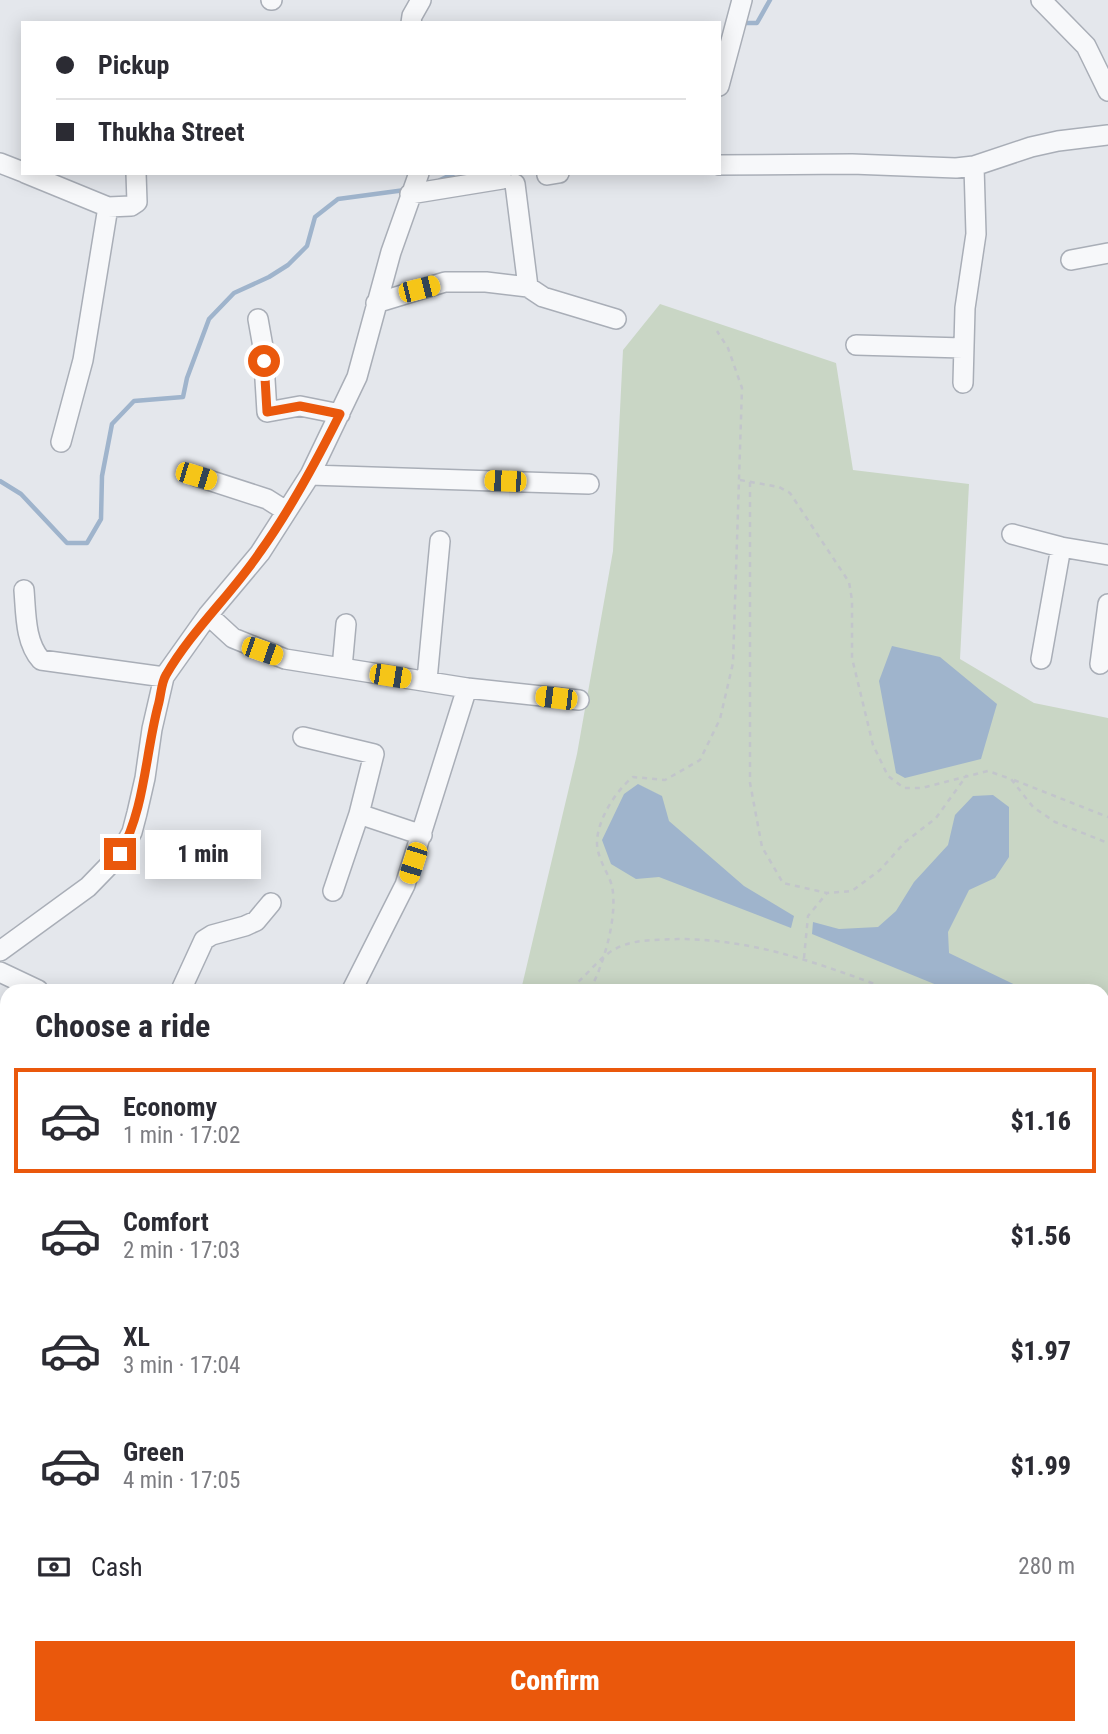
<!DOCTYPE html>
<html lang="en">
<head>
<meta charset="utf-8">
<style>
  body { margin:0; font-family:"Roboto Condensed",sans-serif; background:#f7f7f7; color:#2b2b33; height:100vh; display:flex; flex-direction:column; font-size:26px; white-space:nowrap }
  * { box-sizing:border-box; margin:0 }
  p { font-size:23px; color:#7c7c81 }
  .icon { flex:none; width:38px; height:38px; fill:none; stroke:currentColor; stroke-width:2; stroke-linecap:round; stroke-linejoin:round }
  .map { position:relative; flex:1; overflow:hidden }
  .drawer { position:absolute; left:0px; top:984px; width:1110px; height:751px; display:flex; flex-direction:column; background:#fff; border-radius:21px 21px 0 0; box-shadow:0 4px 18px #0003 }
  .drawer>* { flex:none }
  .top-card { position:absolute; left:21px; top:21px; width:700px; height:154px; border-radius:0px; box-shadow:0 4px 18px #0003; display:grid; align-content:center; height:154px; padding:0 35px; background:#fff }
  .end { position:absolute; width:32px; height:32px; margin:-16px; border:9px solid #ea580c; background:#fff; box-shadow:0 0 0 4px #fff }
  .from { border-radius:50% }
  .bubble { position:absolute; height:49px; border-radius:0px; background:#fff; box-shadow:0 4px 18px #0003; font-size:23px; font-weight:800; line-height:49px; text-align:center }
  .car { position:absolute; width:21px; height:42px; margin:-21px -10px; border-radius:9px; box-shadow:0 0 5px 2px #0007; background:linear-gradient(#f5c518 24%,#345 0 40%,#f5c518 0 76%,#345 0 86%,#f5c518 0) }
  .top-card b { display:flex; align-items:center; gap:24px; height:66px; font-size:26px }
  .top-card b+b { border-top:2px solid #e1e1e2 }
  .top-card i { width:18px; height:18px; background:#2b2b33 }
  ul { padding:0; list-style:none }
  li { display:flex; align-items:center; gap:21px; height:105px; margin:0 14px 10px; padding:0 21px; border:4px solid transparent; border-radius:0px }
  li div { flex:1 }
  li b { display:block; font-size:26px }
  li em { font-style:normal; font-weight:800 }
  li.selected { border-color:#ea580c }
  li>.icon { width:63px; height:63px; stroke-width:1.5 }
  h2 { padding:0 35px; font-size:32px; line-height:84px }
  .pay { display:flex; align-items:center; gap:18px; height:77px; padding:0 35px; font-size:26px }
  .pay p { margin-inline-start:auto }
  .primary-button { display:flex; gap:14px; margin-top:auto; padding:14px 35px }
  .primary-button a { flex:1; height:80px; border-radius:0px; background:#ea580c; color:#fff; font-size:28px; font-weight:800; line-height:80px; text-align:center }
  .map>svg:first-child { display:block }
  .green { fill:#c9d6c5 }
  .water { fill:#9fb4cc }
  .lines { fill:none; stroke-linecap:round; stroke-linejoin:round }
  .stream { stroke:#9fb4cc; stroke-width:4.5 }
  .minor-casing { stroke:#a9aeb7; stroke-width:22 }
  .path { stroke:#c2c5cb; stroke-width:2.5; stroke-dasharray:5 5; stroke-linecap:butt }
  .minor { stroke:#f7f8fa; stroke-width:19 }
  .route { stroke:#ea580c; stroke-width:9 }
</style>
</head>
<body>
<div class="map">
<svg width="1108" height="1734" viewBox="0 0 1108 1734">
  <rect width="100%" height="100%" fill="#e4e7ec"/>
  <path class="green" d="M660,304L836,363L853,470L969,484L960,659L1034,703L1108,718V1734H216L218,1727H1102V990H521L577,754L613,551L623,350Z"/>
  <path class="water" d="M892,646L940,657L997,704L981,759L905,778L896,773L879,681Z
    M638,784L662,796L669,821L744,886L794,916L791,928L659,877L636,879L611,864L602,840L624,794Z
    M993,795L1009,807V857L995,878L969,890L948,932L949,953L1026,990H949L812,934L813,922L839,929L878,927L896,911L914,882L948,845L955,815L973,796Z
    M1102,1016L1108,1023V1138L1102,1137Z
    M1103,1146L1108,1149V1199L1103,1233Z
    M658,1727H748L749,1730L745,1734H666Z"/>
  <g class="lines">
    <path class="stream" d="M742,23H757L770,0
      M440,180L455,173
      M0,481L21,494L67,543H87L101,519L102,476L112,424L134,401L183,397L187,378L209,319L234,293L269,277L288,265L307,246L315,217L338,199L405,190"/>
    <defs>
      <path id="minor" d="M271,0H272
        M1041,0L1086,46L1108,91
        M411,23L412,16L421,0
        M719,86L742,0
        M0,163L23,172
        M719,165L852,164L956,168L974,166L1031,147L1058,141L1108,135
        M25,173L108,207L83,360L61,442
        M547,175L559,173
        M515,184L528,287L543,297L616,319
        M410,194L502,179
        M108,207L131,206L137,202L136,173
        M1071,260L1108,253
        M376,303L445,282H486L528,287
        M258,319L263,347L267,412L300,406L340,414
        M856,345L963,348
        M963,383L965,308L976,234L974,166
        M310,475L589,484
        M196,476L267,499L286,511
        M1012,534L1061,547L1108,555
        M24,590C26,614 25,642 41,660L164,677
        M208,615L233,638L285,659L467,688L405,885L352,990
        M1041,659L1061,547
        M1100,664L1108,604
        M342,668L346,624
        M427,680L440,541
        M467,688L579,700
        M303,737L374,754L359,814
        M333,891L359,814L422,835
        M0,951L88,887L120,854L132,832L137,813L145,778L152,729L164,677L208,615L260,553L310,475L357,377L391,252L419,173
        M0,972L38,990
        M181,990L204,940L212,935L245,926L256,921L271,903
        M0,1140L7,1141
        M0,1210H7
        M0,1352L7,1349
        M473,1727L479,1734
        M32,1734L33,1727"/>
    </defs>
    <use href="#minor" class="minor-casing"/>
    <path class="path" d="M740,480L779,487L790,493L849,582L852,600V658L873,745L888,776L904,788H922L988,771L1011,779L1033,807L1055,822L1108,843
      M750,482V783L762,847L783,883L827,893L852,891L880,870L905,842L936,818L967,775
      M1014,780L1108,817
      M804,958L808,916L827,893
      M574,990L575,985C591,971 603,952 624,945C641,939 660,940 678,939C755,939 820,964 891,990
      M590,990C604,964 618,916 612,886C609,875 601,864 598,851C592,827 615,791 633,777L665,780L700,760L720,719L733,663L742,388L728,348L717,331
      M1102,1141L1108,1143
      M1102,1265V1269
      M1102,1335L1108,1340
      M1102,1358L1108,1360
      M974,1727L976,1734
      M1104,1734L1108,1724"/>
    <use href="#minor" class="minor"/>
  </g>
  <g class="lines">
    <path class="route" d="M120,854C145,808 145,756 158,706C161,696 161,683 166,675C192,630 231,595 260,552C291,509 316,462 340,414L300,406L267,412L264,361"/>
  </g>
</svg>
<i class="end from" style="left:264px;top:361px"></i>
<i class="end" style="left:120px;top:854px"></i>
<div class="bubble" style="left:145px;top:830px;width:116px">1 min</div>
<i class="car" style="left:419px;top:289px;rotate:76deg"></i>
<i class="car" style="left:196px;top:476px;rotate:107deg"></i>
<i class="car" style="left:505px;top:481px;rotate:272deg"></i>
<i class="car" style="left:262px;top:651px;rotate:109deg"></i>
<i class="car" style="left:390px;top:676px;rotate:99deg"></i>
<i class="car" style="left:556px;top:698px;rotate:277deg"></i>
<i class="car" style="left:413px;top:863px;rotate:198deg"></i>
<div class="top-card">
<b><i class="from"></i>Pickup</b>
<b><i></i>Thukha Street</b>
</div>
<section class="drawer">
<h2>Choose a ride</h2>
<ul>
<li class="selected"><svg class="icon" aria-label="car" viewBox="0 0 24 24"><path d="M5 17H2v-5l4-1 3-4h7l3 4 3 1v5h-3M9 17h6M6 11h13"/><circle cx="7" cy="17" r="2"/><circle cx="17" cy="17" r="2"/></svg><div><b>Economy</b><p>1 min · 17:02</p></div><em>$1.16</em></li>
<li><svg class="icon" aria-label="car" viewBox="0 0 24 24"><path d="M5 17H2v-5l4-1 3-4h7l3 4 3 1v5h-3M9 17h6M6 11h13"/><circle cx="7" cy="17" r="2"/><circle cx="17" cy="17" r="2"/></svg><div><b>Comfort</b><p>2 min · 17:03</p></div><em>$1.56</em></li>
<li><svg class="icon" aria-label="car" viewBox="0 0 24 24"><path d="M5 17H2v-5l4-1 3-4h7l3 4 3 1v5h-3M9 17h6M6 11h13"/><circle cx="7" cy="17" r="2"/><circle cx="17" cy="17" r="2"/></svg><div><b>XL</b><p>3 min · 17:04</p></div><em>$1.97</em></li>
<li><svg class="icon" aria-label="car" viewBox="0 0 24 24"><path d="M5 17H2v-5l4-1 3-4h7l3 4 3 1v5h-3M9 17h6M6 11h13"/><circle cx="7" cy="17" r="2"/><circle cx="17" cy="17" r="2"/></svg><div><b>Green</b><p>4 min · 17:05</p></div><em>$1.99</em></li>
</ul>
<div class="pay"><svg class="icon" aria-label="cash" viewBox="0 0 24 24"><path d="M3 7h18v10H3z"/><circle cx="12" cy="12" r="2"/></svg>Cash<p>280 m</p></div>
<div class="primary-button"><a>Confirm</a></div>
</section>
</div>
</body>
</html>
